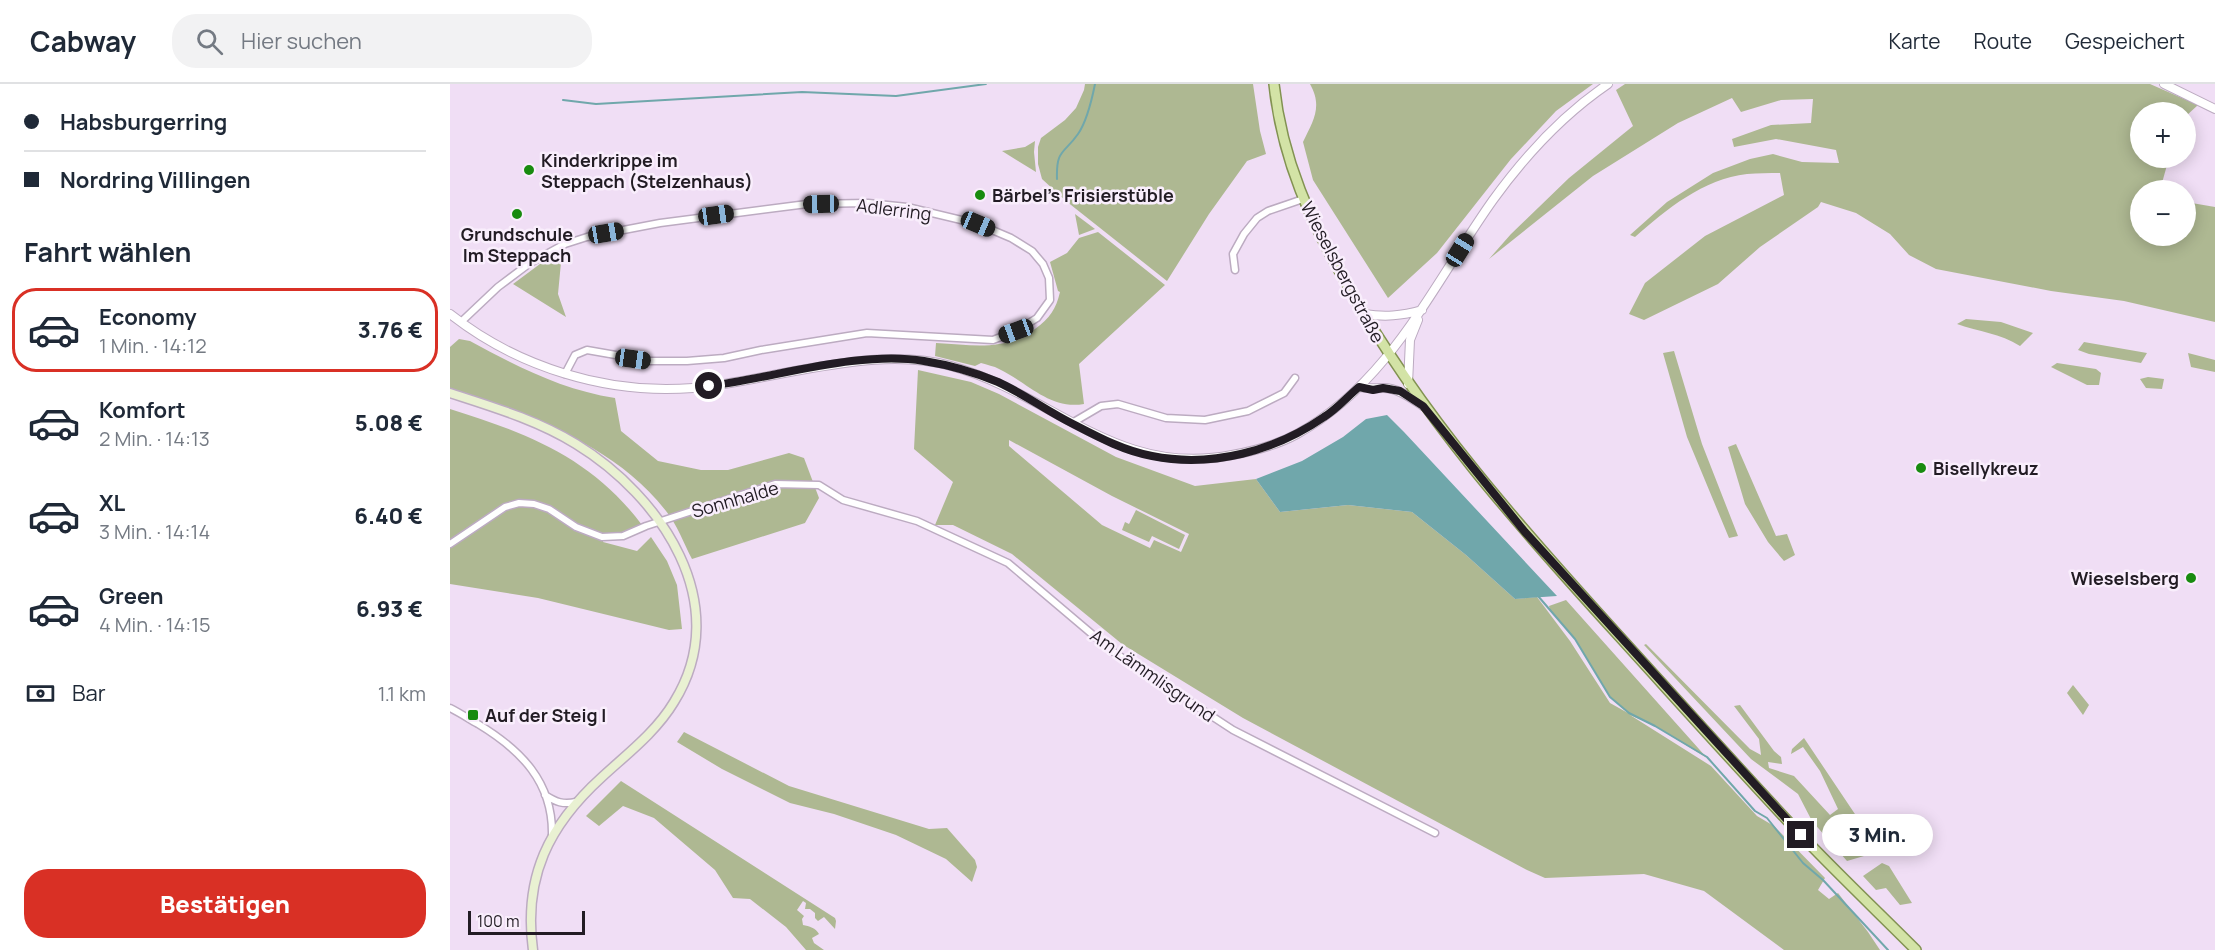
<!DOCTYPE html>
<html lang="de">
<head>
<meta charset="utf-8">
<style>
  body { margin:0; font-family:Manrope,sans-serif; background:#f2f2f3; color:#1f2937; height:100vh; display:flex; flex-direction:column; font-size:22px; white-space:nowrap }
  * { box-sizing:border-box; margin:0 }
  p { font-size:20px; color:#747a83 }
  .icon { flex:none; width:33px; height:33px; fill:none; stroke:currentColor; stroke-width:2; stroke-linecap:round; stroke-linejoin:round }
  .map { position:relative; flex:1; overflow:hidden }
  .details { display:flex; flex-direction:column; background:#fff; width:450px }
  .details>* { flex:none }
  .hud { display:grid; align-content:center; height:132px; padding:0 24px; background:#fff }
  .controls { position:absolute; left:1680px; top:18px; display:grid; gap:12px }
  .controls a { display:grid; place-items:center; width:66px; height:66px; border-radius:50%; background:#fff; box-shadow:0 3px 15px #0003; font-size:30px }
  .scale { position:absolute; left:18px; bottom:15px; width:117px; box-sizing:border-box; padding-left:6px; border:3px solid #221c24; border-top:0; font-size:16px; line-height:21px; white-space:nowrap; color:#221c24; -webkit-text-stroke:4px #f9eefc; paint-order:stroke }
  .end { position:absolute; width:27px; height:27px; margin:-14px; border:8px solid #221c24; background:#fff; box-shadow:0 0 0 3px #fff }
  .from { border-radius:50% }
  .bubble { position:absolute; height:42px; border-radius:21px; background:#fff; box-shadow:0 3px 15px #0003; font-size:20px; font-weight:800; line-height:42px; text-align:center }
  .car { position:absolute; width:18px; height:36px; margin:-18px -9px; border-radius:8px; box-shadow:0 0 4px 2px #0007; background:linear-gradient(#222 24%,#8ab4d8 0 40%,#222 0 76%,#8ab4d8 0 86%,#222 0) }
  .hud b { display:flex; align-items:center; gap:21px; height:57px; font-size:22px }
  .hud b+b { border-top:2px solid #e0e1e3 }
  .hud i { width:15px; height:15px; background:#1f2937 }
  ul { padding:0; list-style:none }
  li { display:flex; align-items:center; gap:18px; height:84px; margin:0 12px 9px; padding:0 12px; border:3px solid transparent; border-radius:24px }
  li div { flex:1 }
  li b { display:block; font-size:22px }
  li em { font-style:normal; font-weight:800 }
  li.active { border-color:#d93025 }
  li>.icon { width:54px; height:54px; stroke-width:1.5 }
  h2 { padding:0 24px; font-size:27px; line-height:72px }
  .pay { display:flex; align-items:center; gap:15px; height:66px; padding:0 24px; font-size:22px }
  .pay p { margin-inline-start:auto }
  .button { display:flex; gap:12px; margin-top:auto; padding:12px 24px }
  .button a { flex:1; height:69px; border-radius:24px; background:#d93025; color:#fff; font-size:24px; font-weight:800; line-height:69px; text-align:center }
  header { display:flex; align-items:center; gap:36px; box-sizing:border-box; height:84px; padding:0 30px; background:#fff; border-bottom:2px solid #e0e1e3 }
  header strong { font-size:28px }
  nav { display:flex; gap:33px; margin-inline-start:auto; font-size:21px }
  .search { width:420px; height:54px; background:#f2f2f3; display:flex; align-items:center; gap:15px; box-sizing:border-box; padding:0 21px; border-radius:24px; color:#747a83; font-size:22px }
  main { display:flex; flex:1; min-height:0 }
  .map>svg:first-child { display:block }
  .green { fill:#aeb892; fill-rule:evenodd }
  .water { fill:#70a7ab }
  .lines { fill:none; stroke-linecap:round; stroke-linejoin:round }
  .stream { stroke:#70a7ab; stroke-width:2 }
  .minor-casing { stroke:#bcabc1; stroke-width:9 }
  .tertiary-casing { stroke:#bcabc1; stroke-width:10 }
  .secondary-casing { stroke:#bcabc1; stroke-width:11 }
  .primary-casing { stroke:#829252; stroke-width:12 }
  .minor { stroke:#fff; stroke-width:6 }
  .tertiary { stroke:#fff; stroke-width:8 }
  .secondary { stroke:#e9f1d2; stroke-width:8 }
  .primary { stroke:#d3e3a6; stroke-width:9 }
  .route { stroke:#221c24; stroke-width:8 }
  .poi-dot { fill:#188b0f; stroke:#f9eefc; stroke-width:2 }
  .labels { text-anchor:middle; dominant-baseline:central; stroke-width:5; stroke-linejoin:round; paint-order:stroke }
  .poi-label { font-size:18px; font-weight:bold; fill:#221c24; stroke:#f9eefc; text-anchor:start }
  .street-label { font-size:18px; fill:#221c24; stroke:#f9eefc }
</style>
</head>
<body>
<header>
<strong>Cabway</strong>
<div class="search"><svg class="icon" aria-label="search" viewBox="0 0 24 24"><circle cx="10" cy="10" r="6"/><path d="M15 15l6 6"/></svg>Hier suchen</div>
<nav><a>Karte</a><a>Route</a><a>Gespeichert</a></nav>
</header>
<main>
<section class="details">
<div class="hud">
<b><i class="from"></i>Habsburgerring</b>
<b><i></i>Nordring Villingen</b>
</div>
<h2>Fahrt wählen</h2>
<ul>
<li class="active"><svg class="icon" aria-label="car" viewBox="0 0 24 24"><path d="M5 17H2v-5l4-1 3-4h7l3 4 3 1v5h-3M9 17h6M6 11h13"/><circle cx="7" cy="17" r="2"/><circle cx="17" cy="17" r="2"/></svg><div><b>Economy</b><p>1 Min. · 14:12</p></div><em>3.76 €</em></li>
<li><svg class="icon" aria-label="car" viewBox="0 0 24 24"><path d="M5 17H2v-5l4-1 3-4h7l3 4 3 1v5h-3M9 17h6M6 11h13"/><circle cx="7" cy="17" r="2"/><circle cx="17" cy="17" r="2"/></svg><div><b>Komfort</b><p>2 Min. · 14:13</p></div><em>5.08 €</em></li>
<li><svg class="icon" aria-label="car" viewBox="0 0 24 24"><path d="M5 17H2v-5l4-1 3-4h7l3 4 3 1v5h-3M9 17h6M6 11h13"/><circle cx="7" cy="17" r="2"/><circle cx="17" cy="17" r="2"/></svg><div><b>XL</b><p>3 Min. · 14:14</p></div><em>6.40 €</em></li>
<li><svg class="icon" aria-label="car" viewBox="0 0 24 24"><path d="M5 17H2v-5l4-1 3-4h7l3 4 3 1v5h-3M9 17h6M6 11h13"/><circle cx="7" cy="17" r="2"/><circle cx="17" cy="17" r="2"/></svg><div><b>Green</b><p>4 Min. · 14:15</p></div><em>6.93 €</em></li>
</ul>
<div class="pay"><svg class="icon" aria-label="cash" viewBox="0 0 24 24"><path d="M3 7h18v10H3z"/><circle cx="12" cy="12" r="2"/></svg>Bar<p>1.1 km</p></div>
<div class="button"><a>Bestätigen</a></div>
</section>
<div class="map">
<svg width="1765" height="866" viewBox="0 0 1765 866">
  <rect width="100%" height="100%" fill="#f0def5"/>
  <path class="green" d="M635,0H803L810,47L816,70L797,77L759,130L717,197L616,117L592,95L588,80V63L591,54L615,36L626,24L634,6Z
    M860,0H1143L1106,27L1061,75L987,169L938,214L863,96L853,58C863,37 873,23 860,0Z
    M1175,0H1700L1748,21L1736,32V28H1690V74H1719L1710,106H1690V152H1736V118L1765,123V238L1674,217L1601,207L1486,185L1459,171L1440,150L1406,129L1371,118L1368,123L1310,163L1268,200L1194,236L1179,230L1195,199L1255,152L1334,111L1330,89C1319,89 1308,89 1297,90C1253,95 1217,125 1185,153L1180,151L1217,118L1263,89L1300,75L1323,70L1352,78L1389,79L1386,66L1326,55L1284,63L1282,55L1321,41L1361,39L1363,15L1331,16L1291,28L1282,14L1228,39L1143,92L1039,175L1061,150L1119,94L1183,42L1166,6Z
    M585,57L584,68L586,88L552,67L575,63Z
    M625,130L645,145L629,151Z
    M648,148L715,201L629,280L634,320C600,326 578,299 549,285C544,282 537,281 531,279L525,282L485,272L486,259C524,261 552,268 585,245C600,234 606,225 610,208L608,207L600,178L617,169L629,154Z
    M112,168L108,210L116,233L63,200L94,177Z
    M1516,235L1551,238L1583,249L1570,262C1550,249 1529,248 1507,240Z
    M9,255L20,257C66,282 112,306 165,314L171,347L208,377L251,386H278L339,369L354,374L369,414L355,439L242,475C234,460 227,440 216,427C162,358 79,333 0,306V263Z
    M1634,258L1697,269L1691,279L1639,270L1628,266Z
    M1224,267L1252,360L1288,452L1279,454L1237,353L1213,269Z
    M1738,269L1765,276V288L1741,283Z
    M1607,279L1646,285L1651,289L1649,301H1637L1601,283Z
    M468,286L521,298L549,310L666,373L745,402L806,395L830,428L898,421L962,428L1016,471L1065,515L1087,513L1120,557L1160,619L1178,629L1160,613L1125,555L1100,526L1099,522L1116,516L1257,674L1205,642L1180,631L1261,682L1307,732L1324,742L1375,794L1368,806L1379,815L1388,809L1418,848L1430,866H1334L1254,807L1194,790L1095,794L1077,786L793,634L672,560L562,470L503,441H485L503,398L464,365ZM559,356L662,412L739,450L731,468L704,456L700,464L652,441L559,362Z
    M1698,293L1714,295L1712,305L1696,304L1690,295Z
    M0,325C77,349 142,374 192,441L173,449L154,450L153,458L187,467L201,453L217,477L227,501L232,545L219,546L88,514L0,500Z
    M1286,360L1326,452L1337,450L1345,471L1334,477L1318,458L1295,420L1278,363Z
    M686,426L735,451L729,465L702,452L699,458L672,446L675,438L679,440Z
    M1196,560L1300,665L1311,671L1309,655L1284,622L1290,621L1324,667L1331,673L1332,680L1318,678L1319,684L1344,692L1380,731L1388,725L1370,687L1353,663L1341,670L1342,665L1354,654L1419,751L1423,762L1414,772L1397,777L1362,737L1348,710L1301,675L1194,561Z
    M1623,601L1639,621L1633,631L1617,609Z
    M234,648L339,702L479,745L497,744L525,776L527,783L522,798L496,775L446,751L384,730L340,719L272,685L227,658Z
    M171,697L385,834L386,837L385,845L374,833L368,837L365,834V829L360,825H355L356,819L353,817L347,826L354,832L352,835L353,841C359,842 366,844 369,850L362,854L364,859L374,866H356L336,843L300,815L283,814L265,786L204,734L173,722L149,742L136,732Z
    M1432,779L1439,782L1462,819L1450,821L1436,804L1426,806L1413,792Z"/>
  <path class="water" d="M937,331L954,348L1107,512L1065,515L1016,471L962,428L898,421L830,428L806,395L852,377L893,353L916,335Z"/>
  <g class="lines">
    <path class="stream" d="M113,16L146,20L352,8L446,12L536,0
      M607,95C606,65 614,70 628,50C637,37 642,15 645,0
      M1088,512L1125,555L1160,613L1179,629L1205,642L1257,673L1305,727L1317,734L1353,779L1373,796L1438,866"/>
    <defs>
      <path id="minor" d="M785,186L783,170L794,150L807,134L818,127L853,115
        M11,238L48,203L80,179L115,160L137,153L210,139L357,120L418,119L457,123L528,140L561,154L582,167L593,180L599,194L600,216L587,234L566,247L543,256L417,249L311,266L274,274L237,277H200L137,266L125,271L115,290
        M622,339L651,322L668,320L716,334L755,336L798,327L834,309L845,294
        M0,460L55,423L69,419L84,420L99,425L126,443L152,453L173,452L196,442L325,400L369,401L393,416L467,437L558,479L662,567L783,646L985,749
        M0,624C10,629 19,635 28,640C71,666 103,698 102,751
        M95,711C106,718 113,721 126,718"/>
      <path id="tertiary" d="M1714,0L1765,25
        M0,230C67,283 157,311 243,304C278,301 311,293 345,287C396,278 450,268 501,282C603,310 666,394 782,371C804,367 827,361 847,350C940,299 984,199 1043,116C1074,73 1114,30 1158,0
        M914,230C935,233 951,232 972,226
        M958,300L960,256L968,236
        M909,303C917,305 924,304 933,304C948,304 961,314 973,322"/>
      <path id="secondary" d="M0,309C43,323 87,336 126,360C211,412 285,520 224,618C206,648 177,670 152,693C99,741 73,793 83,866"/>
      <path id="primary" d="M824,0C832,76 861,139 899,204C972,333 1068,441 1168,551C1228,617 1288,684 1349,749C1387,789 1427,827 1466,866"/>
    </defs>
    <use href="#minor" class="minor-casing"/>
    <use href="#tertiary" class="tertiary-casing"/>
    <use href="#secondary" class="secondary-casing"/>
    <use href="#primary" class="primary-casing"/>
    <use href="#minor" class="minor"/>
    <use href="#tertiary" class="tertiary"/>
    <use href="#secondary" class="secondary"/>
    <use href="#primary" class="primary"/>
  </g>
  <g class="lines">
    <path class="route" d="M259,302C324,294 409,266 474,277C499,281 524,288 548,298C574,310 597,327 623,340C648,353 674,367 702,372C762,384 825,367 874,333C887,325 897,313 909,303L923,306L933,304L950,307L973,322L1075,448L1351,751"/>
  </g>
  <g class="poi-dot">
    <circle cx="79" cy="86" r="6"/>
    <circle cx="530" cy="111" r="6"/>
    <circle cx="67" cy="130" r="6"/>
    <circle cx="1471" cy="384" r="6"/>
    <circle cx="1741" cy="494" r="6"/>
    <rect x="17" y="625" width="12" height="12" rx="3"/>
  </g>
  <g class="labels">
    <g class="poi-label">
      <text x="91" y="76">Kinderkrippe im<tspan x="91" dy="21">Steppach (Stelzenhaus)</tspan></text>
      <text x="542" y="111">Bärbel's Frisierstüble</text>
      <text x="67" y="150" text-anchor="middle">Grundschule<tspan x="67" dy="21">Im Steppach</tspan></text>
      <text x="1483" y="384">Bisellykreuz</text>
      <text x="1729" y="494" text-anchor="end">Wieselsberg</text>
      <text x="35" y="631">Auf der Steig I</text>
    </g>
    <g class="street-label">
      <text transform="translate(444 125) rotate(7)">Adlerring</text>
      <text transform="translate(893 188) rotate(62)">Wieselsbergstraße</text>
      <text transform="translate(285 415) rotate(-16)">Sonnhalde</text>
      <text transform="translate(703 591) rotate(35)">Am Lämmlisgrund</text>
    </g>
  </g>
</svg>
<div class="controls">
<a>+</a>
<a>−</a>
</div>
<div class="scale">100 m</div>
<i class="end from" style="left:259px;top:302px"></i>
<i class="end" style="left:1351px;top:751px"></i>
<div class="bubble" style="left:1372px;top:730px;width:111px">3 Min.</div>
<i class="car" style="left:371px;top:120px;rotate:269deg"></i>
<i class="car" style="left:266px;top:131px;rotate:82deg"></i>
<i class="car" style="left:528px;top:140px;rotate:113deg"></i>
<i class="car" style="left:156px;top:149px;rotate:80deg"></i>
<i class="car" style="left:1010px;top:166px;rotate:32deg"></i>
<i class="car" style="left:566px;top:247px;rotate:250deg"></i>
<i class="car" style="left:183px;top:275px;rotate:98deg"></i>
</div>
</main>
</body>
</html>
